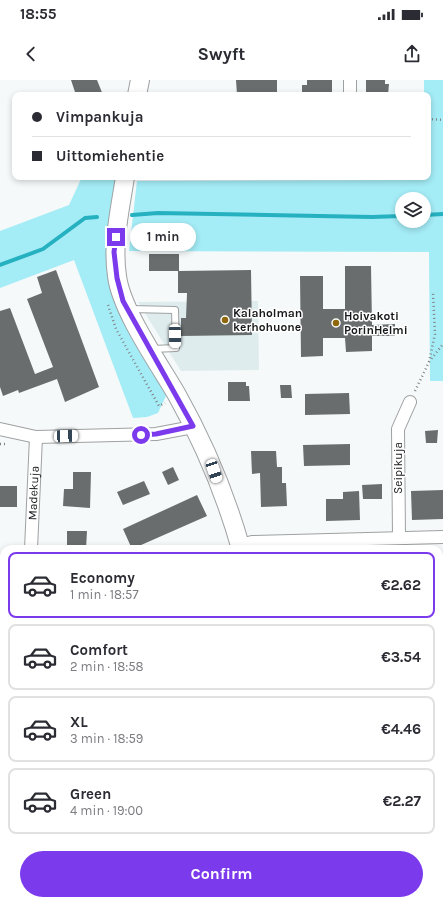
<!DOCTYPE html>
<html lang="en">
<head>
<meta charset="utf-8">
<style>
  body { margin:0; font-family:Karla,sans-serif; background:#f2f2f3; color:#2b2b33; height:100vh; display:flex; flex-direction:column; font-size:15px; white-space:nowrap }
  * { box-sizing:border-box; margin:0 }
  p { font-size:13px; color:#7c7c81 }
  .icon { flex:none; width:22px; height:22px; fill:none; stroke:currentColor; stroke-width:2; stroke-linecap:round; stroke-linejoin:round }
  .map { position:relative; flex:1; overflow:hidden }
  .panel { position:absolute; left:0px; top:465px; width:443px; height:360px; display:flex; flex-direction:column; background:#fff; border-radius:12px 12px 0 0; box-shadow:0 2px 6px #0003 }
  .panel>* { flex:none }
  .guide { position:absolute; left:12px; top:12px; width:419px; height:88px; border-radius:8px; box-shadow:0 2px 6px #0003; display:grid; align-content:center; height:88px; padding:0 20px; background:#fff }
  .controls { position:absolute; left:395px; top:112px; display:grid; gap:8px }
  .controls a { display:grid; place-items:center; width:36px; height:36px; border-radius:50%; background:#fff; box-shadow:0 2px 6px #0003; font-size:20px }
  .end { position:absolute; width:18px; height:18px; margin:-9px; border:5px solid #7c3aed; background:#fff; box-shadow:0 0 0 2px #fff }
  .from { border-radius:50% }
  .bubble { position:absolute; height:28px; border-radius:14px; background:#fff; box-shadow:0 2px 6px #0003; font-size:13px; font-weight:700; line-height:28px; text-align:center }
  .car { position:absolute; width:12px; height:24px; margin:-12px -6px; border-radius:5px; box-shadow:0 0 3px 1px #0007; background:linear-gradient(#fff 24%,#345 0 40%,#fff 0 76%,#345 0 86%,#fff 0) }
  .guide b { display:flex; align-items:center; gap:14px; height:38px; font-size:15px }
  .guide b+b { border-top:1px solid #e1e1e2 }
  .guide i { width:10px; height:10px; background:#2b2b33 }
  ul { padding:7px 0 0; list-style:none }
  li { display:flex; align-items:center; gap:12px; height:66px; margin:0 8px 6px; padding:0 12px; border:2px solid #e1e1e2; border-radius:8px }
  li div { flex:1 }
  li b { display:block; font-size:15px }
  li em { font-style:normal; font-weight:700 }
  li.selected { border-color:#7c3aed }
  li>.icon { width:36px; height:36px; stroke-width:1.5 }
  .primary-button { display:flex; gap:8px; margin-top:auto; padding:8px 20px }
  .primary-button a { flex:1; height:46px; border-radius:24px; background:#7c3aed; color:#fff; font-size:16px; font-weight:700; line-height:46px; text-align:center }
  .status { display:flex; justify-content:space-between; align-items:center; height:28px; padding:0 20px; background:#fff; direction:ltr }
  .status svg { height:11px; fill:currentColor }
  header { display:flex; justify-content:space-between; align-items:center; height:52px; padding:0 20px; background:#fff; font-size:18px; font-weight:700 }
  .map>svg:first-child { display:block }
  .built { fill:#dfecee }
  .green { fill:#a4ecf6; fill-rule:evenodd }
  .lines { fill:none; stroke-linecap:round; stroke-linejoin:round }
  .stream { stroke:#26b1c0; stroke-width:4 }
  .building { fill:#696d6d }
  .lane-casing { stroke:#9ea1a2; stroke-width:8 }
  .street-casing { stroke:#9ea1a2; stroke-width:14 }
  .secondary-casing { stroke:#9ea1a2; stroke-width:20 }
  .path { stroke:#818384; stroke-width:2.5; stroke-dasharray:1 3; stroke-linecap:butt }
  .lane { stroke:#fff; stroke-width:6 }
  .street { stroke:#fff; stroke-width:12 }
  .secondary { stroke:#fff; stroke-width:18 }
  .route { stroke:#7c3aed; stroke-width:5 }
  .poi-dot { fill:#8d680a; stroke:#fff; stroke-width:1.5 }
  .labels { text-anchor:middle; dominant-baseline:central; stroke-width:3; stroke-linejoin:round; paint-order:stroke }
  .poi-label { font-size:12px; font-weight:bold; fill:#18191a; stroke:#fff; text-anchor:start }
  .street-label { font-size:12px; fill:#18191a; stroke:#fff }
</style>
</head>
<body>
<div class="status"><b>18:55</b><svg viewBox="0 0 49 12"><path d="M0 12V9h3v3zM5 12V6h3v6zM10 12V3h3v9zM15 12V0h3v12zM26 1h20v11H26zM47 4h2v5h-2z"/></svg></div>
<header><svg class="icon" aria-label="back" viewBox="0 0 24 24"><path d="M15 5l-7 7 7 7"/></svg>Swyft<svg class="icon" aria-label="share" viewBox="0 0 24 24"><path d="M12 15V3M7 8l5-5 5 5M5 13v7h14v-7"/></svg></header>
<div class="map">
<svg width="443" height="825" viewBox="0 0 443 825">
  <rect width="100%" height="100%" fill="#f5f9f9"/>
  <path class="built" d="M258,221L259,290L181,291L138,222Z"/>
  <path class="green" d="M424,0H443V301H430L429,172L129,171L137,101L424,100L425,97H428V15H424ZM402,119H424V141H402Z
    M82,97H116L109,183L163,304L166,316L158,333L147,337L133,338L74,180L0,208V151L69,125Z
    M0,695L4,707V821H145L147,825H135L134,821L121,825H0Z
    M315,821H354L357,825H308Z"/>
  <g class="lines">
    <path class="stream" d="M132,135L158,133L372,137L402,136
      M424,135L443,134
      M0,185L43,169L85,138L97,137"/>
  </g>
  <path class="building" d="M71,0H97L103,15H76Z
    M236,0H277V15H237Z
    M307,0H332V15H302V5H307Z
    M366,0H385V4H389L388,15H370V13H366Z
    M149,174H179V191L251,190L252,255L181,256V238H186L187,213H178V191H149Z
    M345,186H371L372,245L395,244V256H372V271L346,272L345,258H323V276L301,277L300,196H323V229H345Z
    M56,190L99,307L65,322L57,299L19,313L18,310L3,316L0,307V231L10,228L35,294L53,287L27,219L42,213L37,197Z
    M228,302H246V306H249L250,321H228Z
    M280,305H291L292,318H281Z
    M349,313L350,334L305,335V314Z
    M438,350L437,363H426L425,351Z
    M350,364V385L304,386L303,365Z
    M251,371H276L277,387H282V403H286L287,426L261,427L260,393L252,394Z
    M173,387L179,400L168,405L162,392Z
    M73,392H91L90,428L63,426L64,409H73Z
    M144,401L150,414L123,425L117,412Z
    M382,404V419H363L362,405Z
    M0,406H17V427H0Z
    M443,410V439L412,440L411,411Z
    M359,411L360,440L326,441V419H343V412Z
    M197,415L207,436L132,469L123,449Z
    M67,451H87L86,469H67Z"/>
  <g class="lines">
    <defs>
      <path id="lane" d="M130,229L175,230L176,268L152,269"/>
      <g id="street">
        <path d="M350,15V0"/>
        <path d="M0,349L36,357L156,354L193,347"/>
        <path d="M399,457L398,349L410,322"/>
        <path d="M240,465L252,462L443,457"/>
        <path id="s1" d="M31,469L36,357"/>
        <path d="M292,825L299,821"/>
      </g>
      <path id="secondary" d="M137,15L140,0
        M125,97C120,130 112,163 117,196C121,230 159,284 177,315C204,363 226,416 241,469
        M369,821L371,825"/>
    </defs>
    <use href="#lane" class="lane-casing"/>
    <use href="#street" class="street-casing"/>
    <use href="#secondary" class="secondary-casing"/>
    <path class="path" d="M428,39L443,40
      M108,225L116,249L159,326L165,323
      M429,282L443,264
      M415,311L429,282L435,254L433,213
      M0,364H8
      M0,798L4,799
      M142,821L144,825
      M388,821L391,825"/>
    <use href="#lane" class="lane"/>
    <use href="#street" class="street"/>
    <use href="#secondary" class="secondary"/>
  </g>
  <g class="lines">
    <path class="route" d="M116,157L114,172L117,198L123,221L193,346L156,354L141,355"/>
  </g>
  <g class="poi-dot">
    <circle cx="225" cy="240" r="4"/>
    <circle cx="336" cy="243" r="4"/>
  </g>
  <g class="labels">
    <g class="poi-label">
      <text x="233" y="233">Kalaholman<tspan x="233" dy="14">kerhohuone</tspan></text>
      <text x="344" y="236">Hoivakoti<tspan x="344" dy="14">PorinHelmi</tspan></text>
    </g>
    <g class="street-label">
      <text transform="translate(398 388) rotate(-90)">Seipikuja</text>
      <text stroke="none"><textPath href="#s1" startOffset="56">Madekuja</textPath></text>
    </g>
  </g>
</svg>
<div class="controls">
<a><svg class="icon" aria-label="layers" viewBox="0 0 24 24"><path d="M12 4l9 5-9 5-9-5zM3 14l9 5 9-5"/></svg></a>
</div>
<i class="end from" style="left:141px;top:355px"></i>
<i class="end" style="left:116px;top:157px"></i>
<div class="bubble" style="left:130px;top:143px;width:66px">1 min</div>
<i class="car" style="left:175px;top:256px;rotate:179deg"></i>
<i class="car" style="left:66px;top:356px;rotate:88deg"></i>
<i class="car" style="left:214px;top:391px;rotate:161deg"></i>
<div class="guide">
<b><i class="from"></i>Vimpankuja</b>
<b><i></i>Uittomiehentie</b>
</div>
<section class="panel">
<ul>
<li class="selected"><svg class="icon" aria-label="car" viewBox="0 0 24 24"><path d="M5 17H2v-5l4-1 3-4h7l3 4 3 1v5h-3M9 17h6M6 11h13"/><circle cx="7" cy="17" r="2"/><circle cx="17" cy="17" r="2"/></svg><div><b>Economy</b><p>1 min · 18:57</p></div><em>€2.62</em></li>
<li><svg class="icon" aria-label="car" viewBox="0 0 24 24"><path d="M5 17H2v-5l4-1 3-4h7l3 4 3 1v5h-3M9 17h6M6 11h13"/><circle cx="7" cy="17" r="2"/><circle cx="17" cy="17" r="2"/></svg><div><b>Comfort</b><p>2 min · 18:58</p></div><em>€3.54</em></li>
<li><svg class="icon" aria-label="car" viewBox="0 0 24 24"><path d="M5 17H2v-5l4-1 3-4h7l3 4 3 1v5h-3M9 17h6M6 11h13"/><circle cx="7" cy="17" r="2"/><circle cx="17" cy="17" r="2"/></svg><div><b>XL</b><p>3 min · 18:59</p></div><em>€4.46</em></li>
<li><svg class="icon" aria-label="car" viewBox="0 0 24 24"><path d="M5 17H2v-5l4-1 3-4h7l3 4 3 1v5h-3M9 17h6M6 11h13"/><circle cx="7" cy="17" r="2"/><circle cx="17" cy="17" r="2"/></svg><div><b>Green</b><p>4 min · 19:00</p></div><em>€2.27</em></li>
</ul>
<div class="primary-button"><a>Confirm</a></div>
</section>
</div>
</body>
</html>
